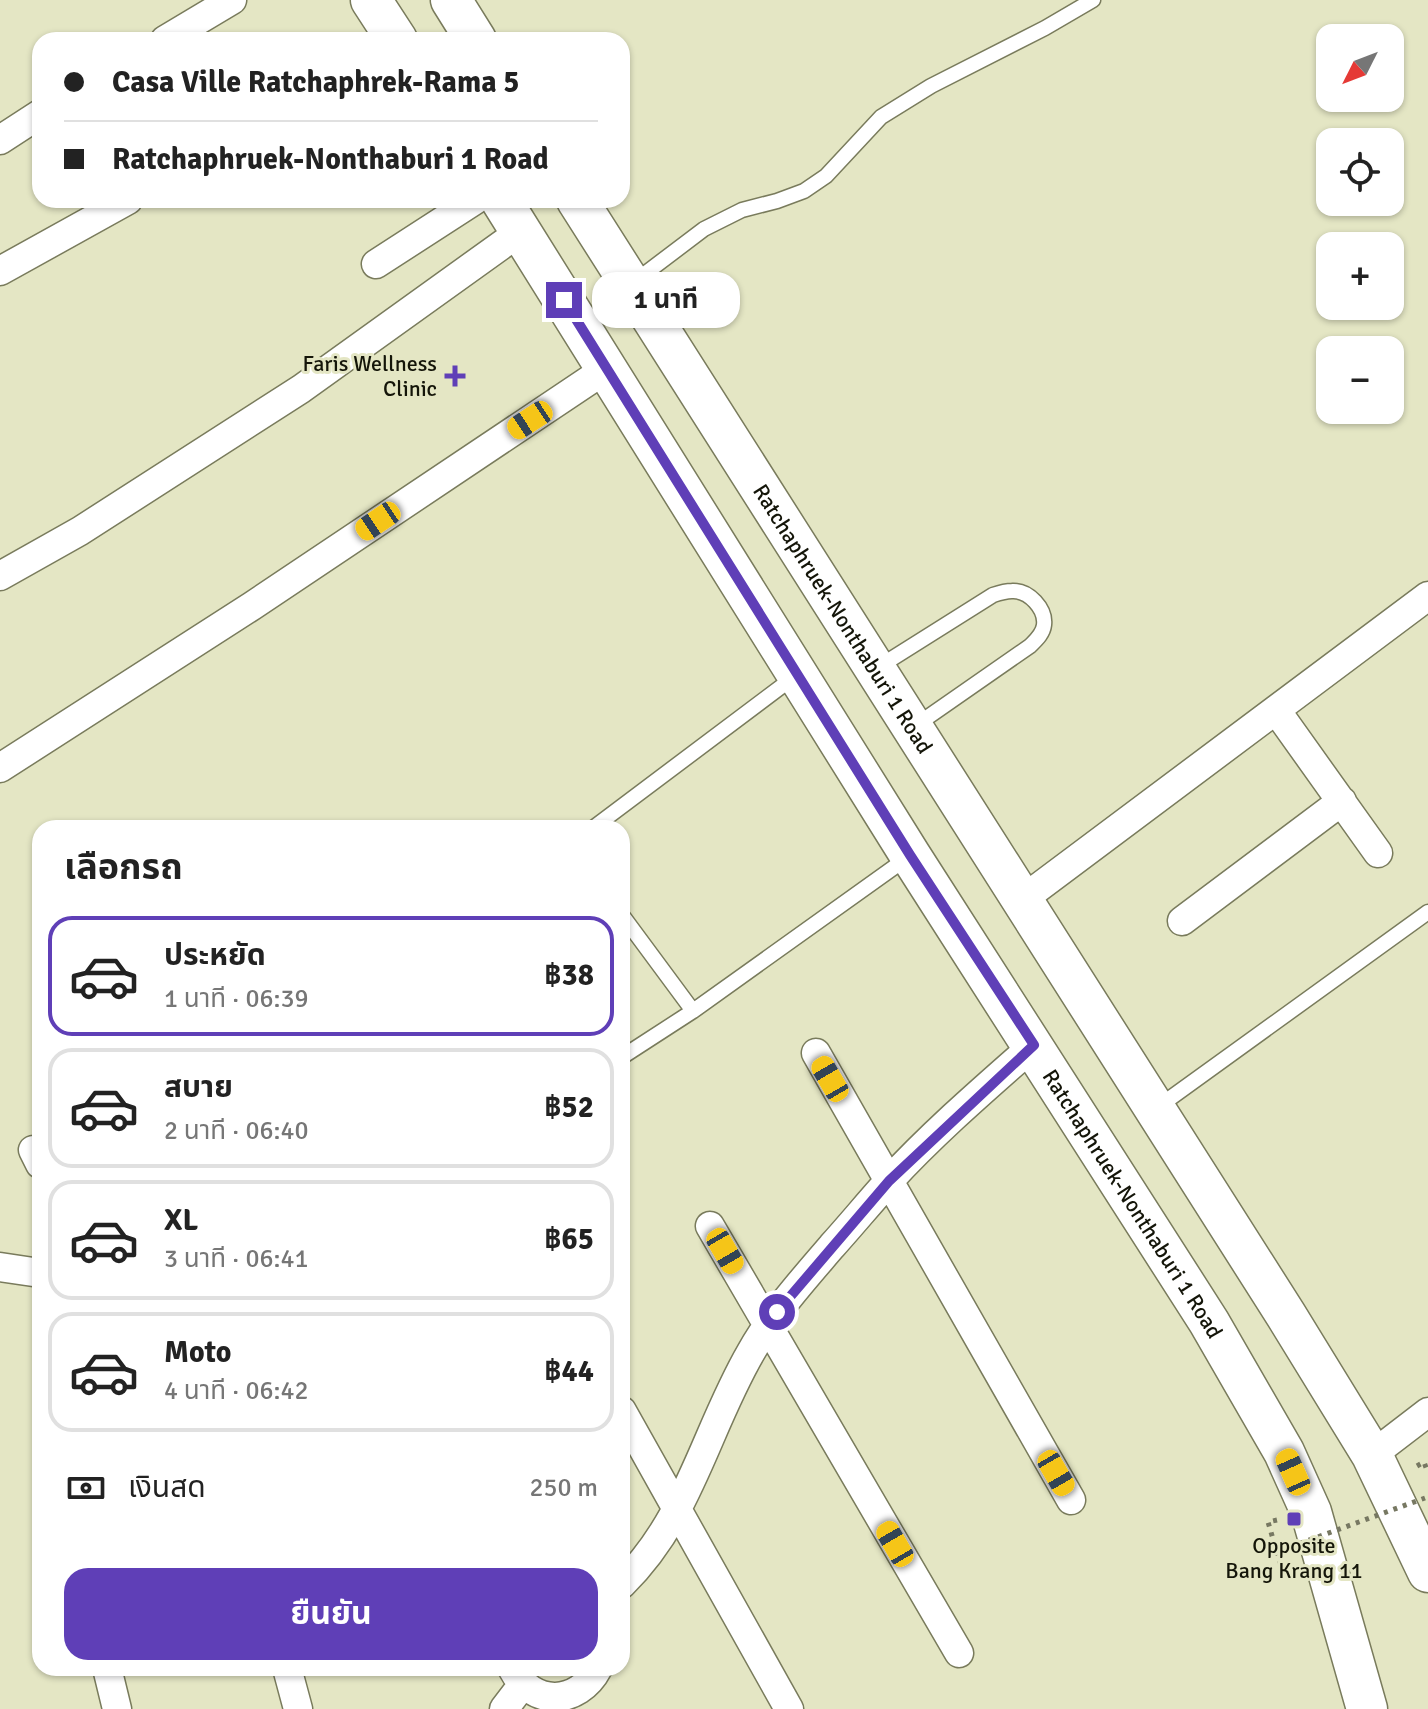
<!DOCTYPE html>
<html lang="th">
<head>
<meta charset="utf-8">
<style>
  body { margin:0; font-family:Signika,"Noto Sans Thai",sans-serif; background:#f2f2f2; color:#222; height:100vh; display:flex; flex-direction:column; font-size:30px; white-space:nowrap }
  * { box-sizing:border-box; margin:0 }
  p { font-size:26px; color:#767676 }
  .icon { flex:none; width:44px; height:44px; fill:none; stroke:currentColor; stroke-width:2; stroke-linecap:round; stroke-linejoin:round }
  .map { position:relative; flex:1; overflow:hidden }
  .side { position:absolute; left:32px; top:820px; width:598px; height:856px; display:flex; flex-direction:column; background:#fff; border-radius:24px; box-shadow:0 2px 6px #0004 }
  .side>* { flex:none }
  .guide { position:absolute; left:32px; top:32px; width:598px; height:176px; border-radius:24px; box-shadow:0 2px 6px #0004; display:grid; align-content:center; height:176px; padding:0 32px; background:#fff }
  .needle { width:52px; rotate:228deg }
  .buttons { position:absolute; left:1316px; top:24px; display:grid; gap:16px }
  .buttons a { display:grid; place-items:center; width:88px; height:88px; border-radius:16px; background:#fff; box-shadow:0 2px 6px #0004; font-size:40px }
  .end { position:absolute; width:36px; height:36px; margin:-18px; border:10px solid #5f3fb7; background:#fff; box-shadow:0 0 0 4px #fff }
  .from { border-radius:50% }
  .bubble { position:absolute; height:56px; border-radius:24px; background:#fff; box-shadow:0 2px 6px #0004; font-size:26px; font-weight:700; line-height:56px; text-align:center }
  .car { position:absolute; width:24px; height:48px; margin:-24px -12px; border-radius:10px; box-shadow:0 0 6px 2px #0007; background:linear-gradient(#f5c518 24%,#345 0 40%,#f5c518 0 76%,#345 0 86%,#f5c518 0) }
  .guide b { display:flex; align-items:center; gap:28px; height:76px; font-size:30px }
  .guide b+b { border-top:2px solid #e0e0e0 }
  .guide i { width:20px; height:20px; background:#222 }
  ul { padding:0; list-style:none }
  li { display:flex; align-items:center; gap:24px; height:120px; margin:0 16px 12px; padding:0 16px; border:4px solid #e0e0e0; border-radius:24px }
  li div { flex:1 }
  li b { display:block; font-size:30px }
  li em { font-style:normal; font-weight:700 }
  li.on { border-color:#5f3fb7 }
  li>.icon { width:72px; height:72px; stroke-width:1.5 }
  h2 { padding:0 32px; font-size:36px; line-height:96px }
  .pay { display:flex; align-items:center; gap:20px; height:88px; padding:0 32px; font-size:30px }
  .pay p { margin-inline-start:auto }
  .button { display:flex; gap:16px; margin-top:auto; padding:16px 32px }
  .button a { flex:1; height:92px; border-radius:24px; background:#5f3fb7; color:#fff; font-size:32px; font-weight:700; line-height:92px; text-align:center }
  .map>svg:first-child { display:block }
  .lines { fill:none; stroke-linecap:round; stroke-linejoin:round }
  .lane-casing { stroke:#797b5c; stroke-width:17 }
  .street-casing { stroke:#797b5c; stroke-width:31 }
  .secondary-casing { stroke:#797b5c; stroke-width:43 }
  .path { stroke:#777862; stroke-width:5; stroke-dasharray:4 6; stroke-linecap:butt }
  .lane { stroke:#fff; stroke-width:14 }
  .street { stroke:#fff; stroke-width:28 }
  .secondary { stroke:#fff; stroke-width:40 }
  .path-bridge { stroke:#777862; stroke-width:5; stroke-dasharray:4 6; stroke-linecap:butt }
  .route { stroke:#5f3fb7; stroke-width:10 }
  .poi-dot { fill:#5f3fb7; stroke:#e4e6c4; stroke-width:3 }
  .labels { text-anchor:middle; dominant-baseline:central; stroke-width:6; stroke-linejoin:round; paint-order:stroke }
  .poi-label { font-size:22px; fill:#141509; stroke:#e4e6c4; text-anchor:end }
  .street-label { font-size:22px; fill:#141509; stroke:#e4e6c4 }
</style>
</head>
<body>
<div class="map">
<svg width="1428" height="1709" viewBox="0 0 1428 1709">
  <rect width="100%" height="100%" fill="#e4e6c4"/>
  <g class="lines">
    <defs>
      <path id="lane" d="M634,282L704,229L742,210L777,201L804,191L826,176L881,117L931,86L1045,28L1093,0
        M877,668L993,595C999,593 1006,591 1012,591C1029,590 1046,609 1044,625C1043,634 1036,640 1030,646L915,726
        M593,828L794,677
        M622,915L693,1011
        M622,1057L693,1011L907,858
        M1158,1107L1428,912"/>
      <path id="street" d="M165,40L232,0
        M0,140L40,114
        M376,264L475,200
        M0,271L128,200
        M0,576L80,531L301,389L521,231
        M1276,710L1378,853
        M0,768L252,606L606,369
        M1023,899L1428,596
        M1182,921L1342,801
        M816,1053L1071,1500
        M33,1150L40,1164
        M710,1226L959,1653
        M0,1267L40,1273
        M622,1411L789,1709
        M1372,1455L1428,1412
        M622,1584C690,1517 705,1431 751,1352C773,1313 803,1280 832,1246C851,1225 869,1203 888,1182C933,1133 984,1089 1034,1045
        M107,1668L117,1709
        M287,1668L298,1709
        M512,1668C532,1707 578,1706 598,1668
        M504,1709L523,1684"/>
      <g id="secondary">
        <path d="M371,0L397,40"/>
        <path d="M451,0L476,40"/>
        <path id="s1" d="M501,200L910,855L1209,1322L1284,1452L1311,1512L1367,1709"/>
        <path id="s2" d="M577,200L1286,1315L1372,1455L1428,1572"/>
      </g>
    </defs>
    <use href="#lane" class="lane-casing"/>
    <use href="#street" class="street-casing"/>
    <use href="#secondary" class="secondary-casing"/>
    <path class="path" d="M1417,1466L1424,1462L1428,1473
      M1277,1520L1268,1522L1284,1576L1293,1574"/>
    <use href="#lane" class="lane"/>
    <use href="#street" class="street"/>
    <use href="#secondary" class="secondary"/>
    <path class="path-bridge" d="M1290,1547L1425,1498"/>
  </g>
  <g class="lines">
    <path class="route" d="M564,300L910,855L1034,1045L889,1181L777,1312"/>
  </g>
  <g class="poi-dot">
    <path d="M451 364h8v8h8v8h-8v8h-8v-8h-8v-8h8z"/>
    <rect x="1286" y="1511" width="16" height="16" rx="4"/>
  </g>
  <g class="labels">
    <g class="poi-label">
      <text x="437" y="363">Faris Wellness<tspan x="437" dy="25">Clinic</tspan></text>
      <text x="1294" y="1545" text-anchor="middle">Opposite<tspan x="1294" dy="25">Bang Krang 11</tspan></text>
    </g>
    <g class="street-label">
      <text stroke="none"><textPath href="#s2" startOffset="496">Ratchaphruek-Nonthaburi 1 Road</textPath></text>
      <text stroke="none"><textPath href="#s1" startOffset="1186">Ratchaphruek-Nonthaburi 1 Road</textPath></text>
    </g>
  </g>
</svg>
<div class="buttons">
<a><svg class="needle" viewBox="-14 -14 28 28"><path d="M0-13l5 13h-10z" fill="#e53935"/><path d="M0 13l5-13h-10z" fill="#767676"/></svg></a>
<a><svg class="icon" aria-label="locate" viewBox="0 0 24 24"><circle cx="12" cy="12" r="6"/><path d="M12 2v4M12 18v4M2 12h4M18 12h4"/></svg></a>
<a>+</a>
<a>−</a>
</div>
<i class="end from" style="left:777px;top:1312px"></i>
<i class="end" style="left:564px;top:300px"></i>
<div class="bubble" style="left:592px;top:272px;width:148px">1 นาที</div>
<i class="car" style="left:530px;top:420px;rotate:237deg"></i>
<i class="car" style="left:378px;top:521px;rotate:236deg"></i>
<i class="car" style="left:830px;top:1079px;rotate:330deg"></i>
<i class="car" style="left:725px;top:1251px;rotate:150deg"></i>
<i class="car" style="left:1293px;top:1472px;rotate:336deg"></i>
<i class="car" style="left:1056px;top:1473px;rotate:150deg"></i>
<i class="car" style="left:895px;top:1544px;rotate:330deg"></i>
<div class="guide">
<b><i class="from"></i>Casa Ville Ratchaphrek-Rama 5</b>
<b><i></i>Ratchaphruek-Nonthaburi 1 Road</b>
</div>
<section class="side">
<h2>เลือกรถ</h2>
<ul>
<li class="on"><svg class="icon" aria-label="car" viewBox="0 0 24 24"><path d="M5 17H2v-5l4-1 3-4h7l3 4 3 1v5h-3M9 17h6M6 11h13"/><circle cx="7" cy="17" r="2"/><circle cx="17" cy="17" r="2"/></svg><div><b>ประหยัด</b><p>1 นาที · 06:39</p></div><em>฿38</em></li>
<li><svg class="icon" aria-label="car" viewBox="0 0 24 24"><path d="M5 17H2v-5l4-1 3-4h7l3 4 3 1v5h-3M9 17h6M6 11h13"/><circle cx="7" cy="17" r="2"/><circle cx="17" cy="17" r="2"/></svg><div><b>สบาย</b><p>2 นาที · 06:40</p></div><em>฿52</em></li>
<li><svg class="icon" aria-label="car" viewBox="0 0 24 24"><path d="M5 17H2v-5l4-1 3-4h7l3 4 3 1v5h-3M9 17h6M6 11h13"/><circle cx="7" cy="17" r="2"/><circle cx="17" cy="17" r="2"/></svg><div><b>XL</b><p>3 นาที · 06:41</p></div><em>฿65</em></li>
<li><svg class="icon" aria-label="car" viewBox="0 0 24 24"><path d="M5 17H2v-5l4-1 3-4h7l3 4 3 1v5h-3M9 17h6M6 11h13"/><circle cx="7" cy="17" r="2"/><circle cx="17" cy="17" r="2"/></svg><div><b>Moto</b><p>4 นาที · 06:42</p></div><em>฿44</em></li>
</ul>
<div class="pay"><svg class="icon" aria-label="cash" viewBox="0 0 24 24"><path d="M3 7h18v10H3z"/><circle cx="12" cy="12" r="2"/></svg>เงินสด<p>250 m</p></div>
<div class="button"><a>ยืนยัน</a></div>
</section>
</div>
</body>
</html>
